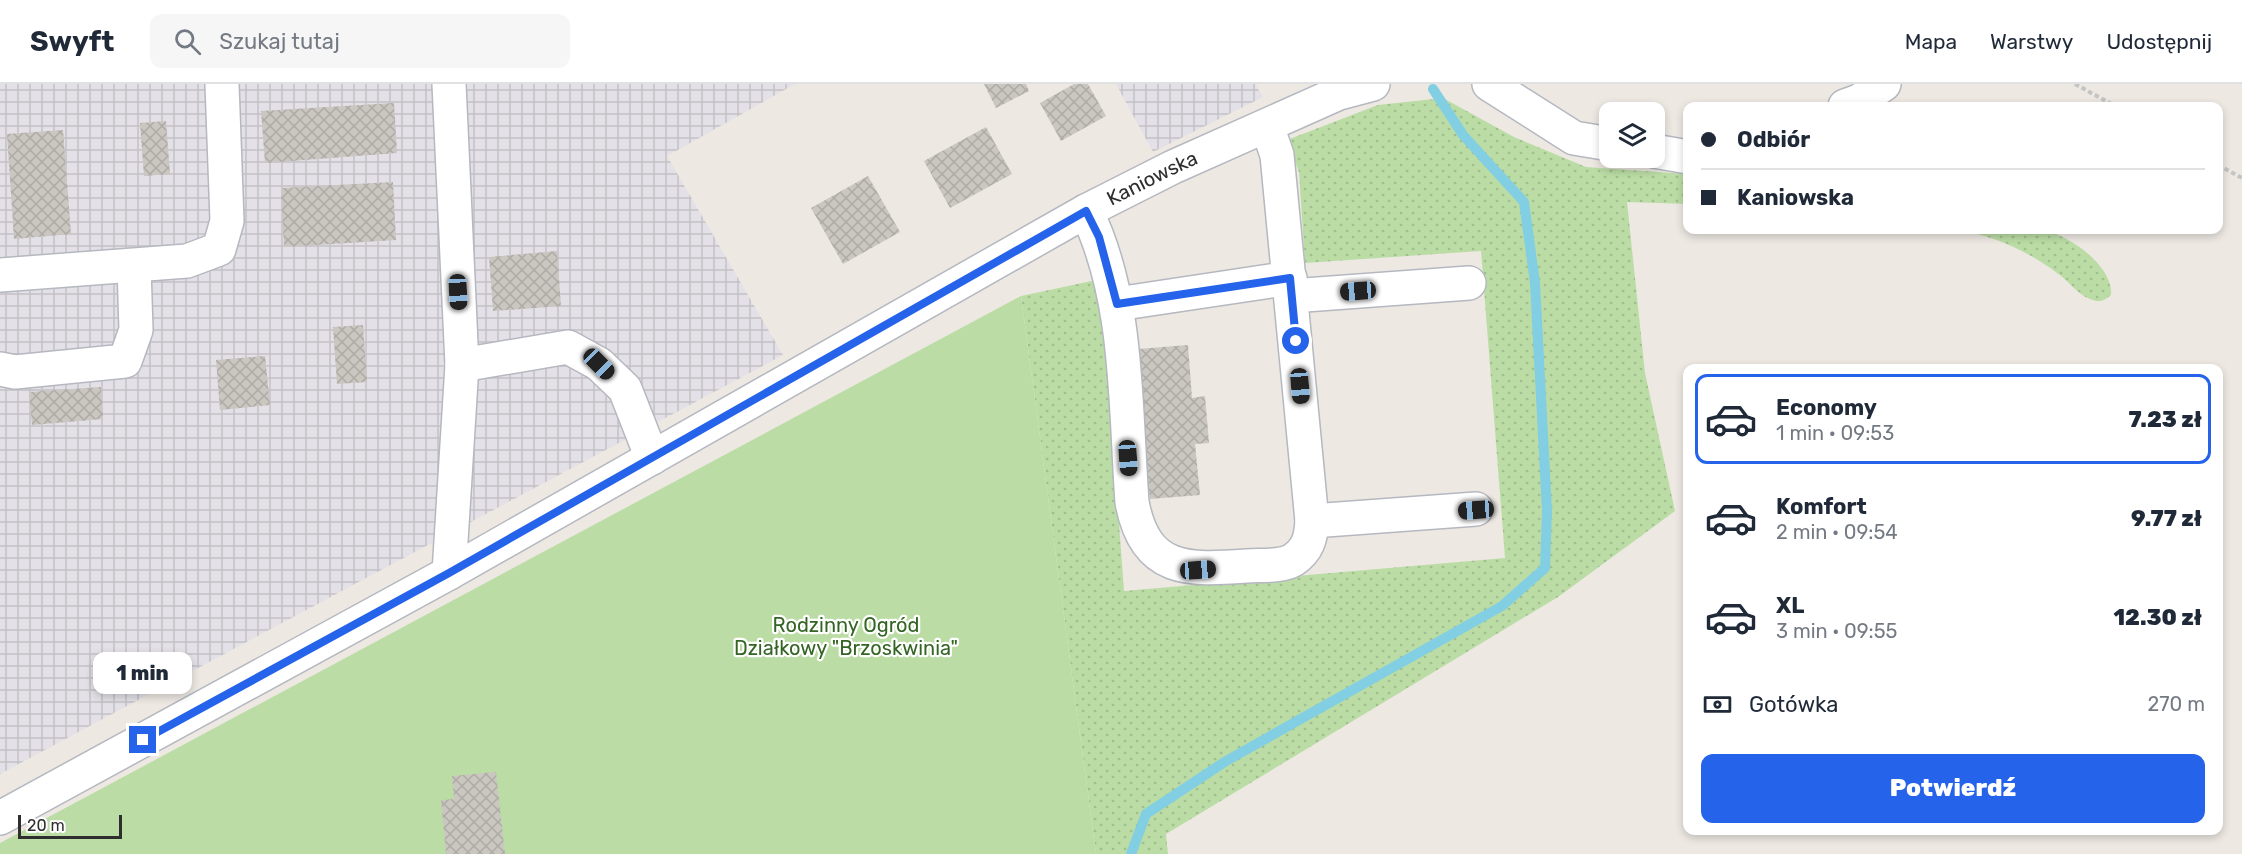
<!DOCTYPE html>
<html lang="pl">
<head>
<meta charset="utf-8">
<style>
  body { margin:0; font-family:Rubik,sans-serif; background:#f6f6f7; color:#1f2937; height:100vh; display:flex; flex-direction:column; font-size:22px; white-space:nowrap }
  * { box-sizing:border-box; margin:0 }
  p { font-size:20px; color:#747a83 }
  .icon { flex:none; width:33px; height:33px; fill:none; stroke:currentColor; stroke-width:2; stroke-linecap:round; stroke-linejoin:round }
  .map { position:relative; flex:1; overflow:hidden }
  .sheet { position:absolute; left:1683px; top:280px; width:540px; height:471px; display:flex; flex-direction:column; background:#fff; border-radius:12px; box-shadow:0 3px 9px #0003 }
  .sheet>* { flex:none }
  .banner { position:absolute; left:1683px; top:18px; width:540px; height:132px; border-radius:12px; box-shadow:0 3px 9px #0003; display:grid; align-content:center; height:132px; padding:0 18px; background:#fff }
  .buttons { position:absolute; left:1599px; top:18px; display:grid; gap:12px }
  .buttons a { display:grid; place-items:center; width:66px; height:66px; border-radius:12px; background:#fff; box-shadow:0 3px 9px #0003; font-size:30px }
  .scale { position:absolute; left:18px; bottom:15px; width:104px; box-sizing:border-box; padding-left:6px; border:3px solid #2e2e2e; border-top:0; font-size:16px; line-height:21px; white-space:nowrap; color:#2e2e2e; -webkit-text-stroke:4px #fff; paint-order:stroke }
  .end { position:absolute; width:27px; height:27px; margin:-14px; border:8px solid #2563eb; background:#fff; box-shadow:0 0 0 3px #fff }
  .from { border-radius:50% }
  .bubble { position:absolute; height:42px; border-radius:12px; background:#fff; box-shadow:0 3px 9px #0003; font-size:20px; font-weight:800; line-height:42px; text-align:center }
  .car { position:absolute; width:18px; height:36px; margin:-18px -9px; border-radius:8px; box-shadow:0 0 4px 2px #0007; background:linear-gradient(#222 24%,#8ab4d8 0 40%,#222 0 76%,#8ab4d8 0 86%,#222 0) }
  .banner b { display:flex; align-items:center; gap:21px; height:57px; font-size:22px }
  .banner b+b { border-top:2px solid #e0e1e3 }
  .banner i { width:15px; height:15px; background:#1f2937 }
  ul { padding:10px 0 0; list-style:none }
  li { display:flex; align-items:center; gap:18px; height:90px; margin:0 12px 9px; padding:0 6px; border:3px solid transparent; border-radius:12px }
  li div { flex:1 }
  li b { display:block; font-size:22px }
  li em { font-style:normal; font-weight:800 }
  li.active { border-color:#2563eb }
  li>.icon { width:54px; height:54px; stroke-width:1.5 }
  .pay { display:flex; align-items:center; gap:15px; height:66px; padding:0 18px; font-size:22px }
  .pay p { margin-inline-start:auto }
  .button { display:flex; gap:12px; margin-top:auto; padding:12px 18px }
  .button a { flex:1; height:69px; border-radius:12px; background:#2563eb; color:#fff; font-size:24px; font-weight:800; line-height:69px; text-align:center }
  header { display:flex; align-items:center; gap:36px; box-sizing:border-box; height:84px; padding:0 30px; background:#fff; border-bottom:2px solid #e0e1e3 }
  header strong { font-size:28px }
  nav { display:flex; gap:33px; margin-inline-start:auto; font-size:21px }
  .search { width:420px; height:54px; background:#f6f6f7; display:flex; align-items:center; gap:15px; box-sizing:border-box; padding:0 21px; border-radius:12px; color:#747a83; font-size:22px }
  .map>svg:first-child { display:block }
  .industrial { fill:url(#industrial-grid) }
  .grass { fill:url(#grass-dots) }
  .garden { fill:#bbdda5 }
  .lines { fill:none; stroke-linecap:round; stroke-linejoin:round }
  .stream { stroke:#82cee3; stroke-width:10 }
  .building { fill:url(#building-cross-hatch) }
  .minor-casing { stroke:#b5b8c0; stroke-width:36 }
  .path { stroke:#c4c4c4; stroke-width:4; stroke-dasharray:4.5 3; stroke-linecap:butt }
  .minor { stroke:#fff; stroke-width:33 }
  .route { stroke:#2563eb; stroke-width:8 }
  .labels { text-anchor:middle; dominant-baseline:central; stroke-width:4.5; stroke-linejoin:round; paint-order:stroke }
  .street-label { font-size:20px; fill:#2e2e2e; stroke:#fff }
  .park-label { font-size:20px; fill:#356524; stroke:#fff }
</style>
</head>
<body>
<header>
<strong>Swyft</strong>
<div class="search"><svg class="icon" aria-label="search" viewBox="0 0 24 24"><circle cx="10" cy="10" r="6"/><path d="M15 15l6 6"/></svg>Szukaj tutaj</div>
<nav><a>Mapa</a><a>Warstwy</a><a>Udostępnij</a></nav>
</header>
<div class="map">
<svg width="2242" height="770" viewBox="0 0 2242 770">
  <defs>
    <pattern id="industrial-grid" width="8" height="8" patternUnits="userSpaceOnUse" patternTransform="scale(1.5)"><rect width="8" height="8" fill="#e3e1e7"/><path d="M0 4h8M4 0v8" fill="none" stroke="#c3c1c6"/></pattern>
    <pattern id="grass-dots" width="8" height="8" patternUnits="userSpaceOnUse" patternTransform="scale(1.5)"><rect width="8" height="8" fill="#bbdda5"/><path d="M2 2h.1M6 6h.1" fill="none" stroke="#a1be8e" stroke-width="1.8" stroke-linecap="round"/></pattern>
    <pattern id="building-cross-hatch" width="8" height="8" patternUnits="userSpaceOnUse" patternTransform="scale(1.5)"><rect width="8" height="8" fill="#cac6c0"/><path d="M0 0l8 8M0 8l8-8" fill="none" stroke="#aeaaa5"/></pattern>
  </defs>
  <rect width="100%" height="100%" fill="#ede8e2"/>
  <path class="industrial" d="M0,0H795L667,72L783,271L0,690Z
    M1116,0H1255L1263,13L1153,68Z"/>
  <path class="grass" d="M1443,14L1514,53L1586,83L1687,90V120L1627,118L1645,289L1675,427L1558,513L1166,750L1168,770H1096L1021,212L1101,195L1124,507L1505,474L1481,167L1305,179L1299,88L1287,56L1378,21Z
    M1958,146C1985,145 2016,141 2042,146C2069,150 2114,183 2111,211C2104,217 2099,219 2090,215C2078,211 2068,196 2057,189C2029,168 1993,151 1958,146Z"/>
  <path class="garden" d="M1021,212L1096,770H0V759Z"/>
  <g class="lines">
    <path class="stream" d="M1131,770L1146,730L1226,677L1502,522L1545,484L1547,427L1535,199L1524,118L1463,51L1433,5"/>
  </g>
  <path class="building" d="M984,0H1026L1029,7L996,24Z
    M1074,0H1088L1106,32L1061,57L1040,19Z
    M394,19L397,69L265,79L261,27Z
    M166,37L170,90L144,92L140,39Z
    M986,43L1012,90L950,124L924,77Z
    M63,46L71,150L14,155L7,50Z
    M868,92L900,148L843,180L811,124Z
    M393,98L396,156L284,163L281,104Z
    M557,167L561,222L493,227L489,173Z
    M363,241L367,298L337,300L333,243Z
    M1188,261L1192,314L1205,312L1209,359L1195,360L1200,411L1150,415L1138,319L1144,318L1138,265Z
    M265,272L270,321L220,326L216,276Z
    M101,303L103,335L32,341L29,308Z
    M496,688L505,770H446L441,716L454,715L452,692Z"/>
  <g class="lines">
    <defs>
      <g id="minor">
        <path d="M449,0L462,281L449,489"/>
        <path d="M1489,0L1574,54L1610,60"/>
        <path d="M1845,22L1859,17L1884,0"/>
        <path d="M1654,67L1688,73"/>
        <path d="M1086,127C1129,214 1125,322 1132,418C1145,489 1188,486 1247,482C1261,481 1281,483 1293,476C1308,466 1311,454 1312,437L1277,71L1267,42"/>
        <path d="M0,191L187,177L219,165L227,137L222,0"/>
        <path d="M1291,212L1469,199"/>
        <path d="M1117,220L1290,194"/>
        <path d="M462,281L568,263L599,280L625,305L652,374"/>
        <path d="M0,285L15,288L125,277L136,246L134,183"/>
        <path d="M1312,437L1476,425"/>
        <path id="s1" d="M0,734L449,489L1086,127L1173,83L1339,9L1373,0"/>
      </g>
    </defs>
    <use href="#minor" class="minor-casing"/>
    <path class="path" d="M2075,0L2115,22
      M2218,81L2242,94"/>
    <use href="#minor" class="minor"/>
  </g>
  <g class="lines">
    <path class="route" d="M143,656L449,489L1086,127L1099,153L1117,220L1290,194L1296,257"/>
  </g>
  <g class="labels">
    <g class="street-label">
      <text stroke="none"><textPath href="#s1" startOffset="1318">Kaniowska</textPath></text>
    </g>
    <g class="park-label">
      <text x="846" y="541">Rodzinny Ogród<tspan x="846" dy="23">Działkowy "Brzoskwinia"</tspan></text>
    </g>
  </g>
</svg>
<div class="buttons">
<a><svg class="icon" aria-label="layers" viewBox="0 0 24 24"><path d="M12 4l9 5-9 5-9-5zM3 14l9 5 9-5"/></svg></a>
</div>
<div class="scale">20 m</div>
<i class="end from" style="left:1296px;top:257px"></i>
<i class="end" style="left:143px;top:656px"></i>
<div class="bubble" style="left:93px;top:568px;width:99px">1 min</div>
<i class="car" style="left:1358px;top:207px;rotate:266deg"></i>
<i class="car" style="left:458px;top:208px;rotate:177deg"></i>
<i class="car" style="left:599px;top:280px;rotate:135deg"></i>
<i class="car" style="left:1300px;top:302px;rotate:175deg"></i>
<i class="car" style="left:1128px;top:374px;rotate:176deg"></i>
<i class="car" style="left:1476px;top:426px;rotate:266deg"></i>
<i class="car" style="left:1198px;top:486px;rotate:86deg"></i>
<div class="banner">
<b><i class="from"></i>Odbiór</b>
<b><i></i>Kaniowska</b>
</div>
<section class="sheet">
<ul>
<li class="active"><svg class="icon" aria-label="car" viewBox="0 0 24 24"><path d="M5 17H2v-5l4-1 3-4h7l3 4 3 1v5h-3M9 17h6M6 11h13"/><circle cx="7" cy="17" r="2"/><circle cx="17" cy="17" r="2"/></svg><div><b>Economy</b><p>1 min · 09:53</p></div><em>7.23 zł</em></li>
<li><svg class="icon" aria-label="car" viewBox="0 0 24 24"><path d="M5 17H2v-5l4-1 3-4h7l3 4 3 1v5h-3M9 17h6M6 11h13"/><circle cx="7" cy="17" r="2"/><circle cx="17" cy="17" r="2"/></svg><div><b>Komfort</b><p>2 min · 09:54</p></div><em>9.77 zł</em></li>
<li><svg class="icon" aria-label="car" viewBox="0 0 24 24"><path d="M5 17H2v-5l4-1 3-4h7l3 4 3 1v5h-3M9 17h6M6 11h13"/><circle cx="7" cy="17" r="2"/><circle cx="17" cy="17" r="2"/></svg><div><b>XL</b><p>3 min · 09:55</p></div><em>12.30 zł</em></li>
</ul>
<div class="pay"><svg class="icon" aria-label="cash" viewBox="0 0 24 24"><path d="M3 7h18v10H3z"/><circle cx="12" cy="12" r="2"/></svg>Gotówka<p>270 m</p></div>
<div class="button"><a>Potwierdź</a></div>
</section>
</div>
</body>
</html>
